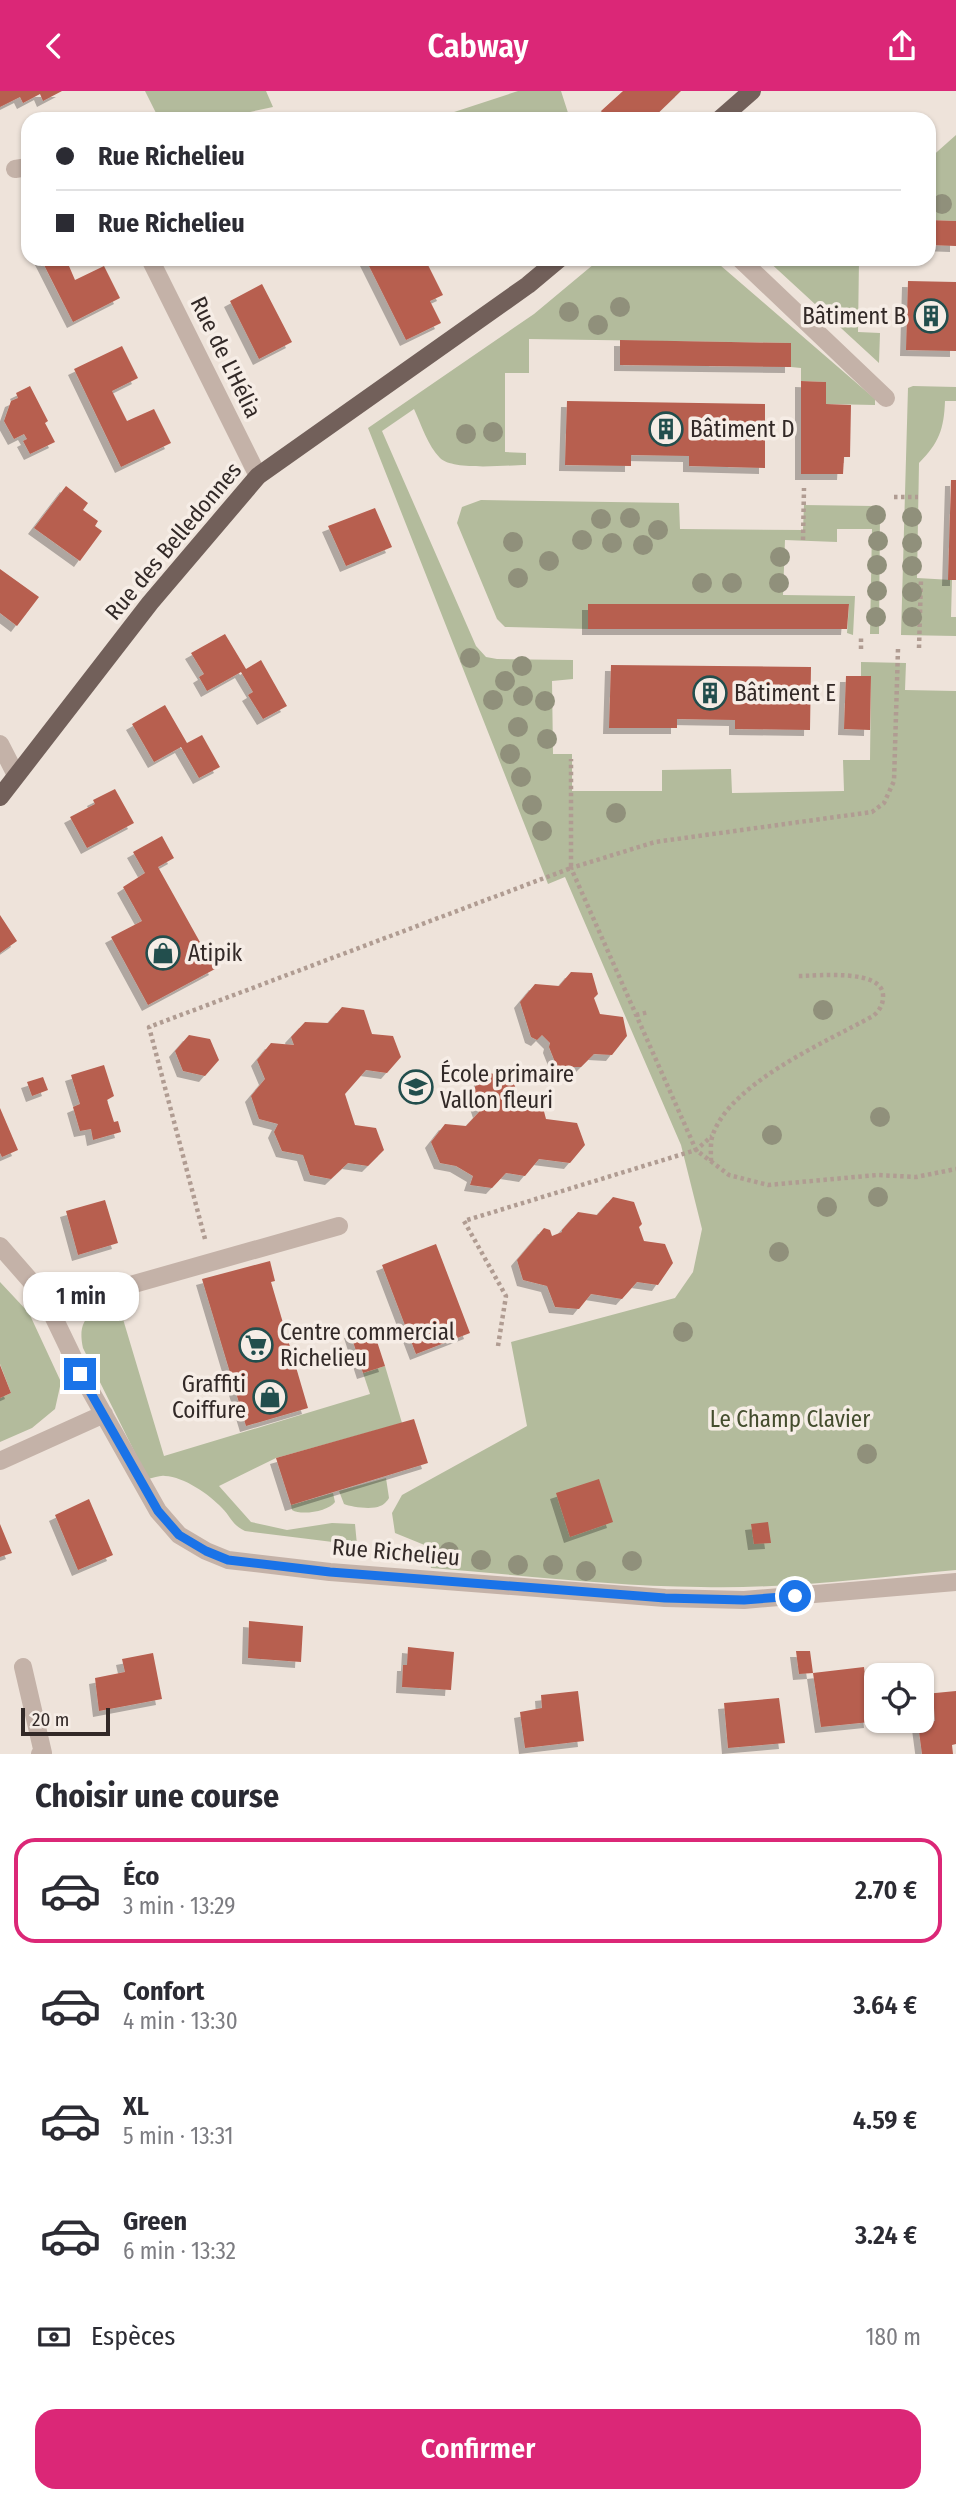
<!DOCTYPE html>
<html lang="fr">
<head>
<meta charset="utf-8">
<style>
  body { margin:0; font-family:"Fira Sans Condensed",sans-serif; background:#f7f7f7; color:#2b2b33; height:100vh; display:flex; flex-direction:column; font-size:26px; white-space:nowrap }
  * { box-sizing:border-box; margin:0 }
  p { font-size:23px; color:#7c7c81 }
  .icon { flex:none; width:38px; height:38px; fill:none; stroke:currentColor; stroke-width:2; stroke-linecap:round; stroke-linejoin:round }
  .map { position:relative; height:1663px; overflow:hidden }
  .side { display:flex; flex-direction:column; background:#fff; flex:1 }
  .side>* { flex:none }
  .banner { position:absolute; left:21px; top:21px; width:915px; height:154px; border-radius:21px; box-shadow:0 2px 5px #0004; display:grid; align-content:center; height:154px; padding:0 35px; background:#fff }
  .buttons { position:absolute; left:864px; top:1572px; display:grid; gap:14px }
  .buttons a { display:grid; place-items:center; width:70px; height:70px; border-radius:14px; background:#fff; box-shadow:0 2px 5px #0004; font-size:35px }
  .scale { position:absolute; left:21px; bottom:18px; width:89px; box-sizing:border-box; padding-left:7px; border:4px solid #322927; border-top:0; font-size:19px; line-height:24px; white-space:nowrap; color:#322927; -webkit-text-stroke:5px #f6ede6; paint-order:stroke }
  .end { position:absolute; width:32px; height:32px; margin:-16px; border:9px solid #1a73e8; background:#fff; box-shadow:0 0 0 4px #fff }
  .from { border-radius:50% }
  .bubble { position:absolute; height:49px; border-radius:21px; background:#fff; box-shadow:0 2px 5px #0004; font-size:23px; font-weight:600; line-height:49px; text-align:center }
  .banner b { display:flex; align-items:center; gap:24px; height:66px; font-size:26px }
  .banner b+b { border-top:2px solid #e1e1e2 }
  .banner i { width:18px; height:18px; background:#2b2b33 }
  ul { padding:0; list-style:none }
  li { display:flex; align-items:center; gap:21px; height:105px; margin:0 14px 10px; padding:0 21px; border:4px solid transparent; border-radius:21px }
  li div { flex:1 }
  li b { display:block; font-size:26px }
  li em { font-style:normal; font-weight:600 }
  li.active { border-color:#db2777 }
  li>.icon { width:63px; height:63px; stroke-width:1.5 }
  h2 { padding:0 35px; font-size:32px; line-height:84px }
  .pay { display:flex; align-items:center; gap:18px; height:77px; padding:0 35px; font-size:26px }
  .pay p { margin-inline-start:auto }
  .action { display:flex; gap:14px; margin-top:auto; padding:14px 35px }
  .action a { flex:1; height:80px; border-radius:21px; background:#db2777; color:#fff; font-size:28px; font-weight:600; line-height:80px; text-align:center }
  header { display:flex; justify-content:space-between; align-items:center; height:91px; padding:0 35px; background:#db2777; color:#fff; font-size:32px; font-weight:600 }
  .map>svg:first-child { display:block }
  .green { fill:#b3bb9c }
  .building { fill:#b75f4f; filter:url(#shadow) }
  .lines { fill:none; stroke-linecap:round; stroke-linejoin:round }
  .path { stroke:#b09c92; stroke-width:4.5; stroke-dasharray:3.5 3.5; stroke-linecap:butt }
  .minor { stroke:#c4b2a8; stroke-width:18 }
  .major { stroke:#72605a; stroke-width:18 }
  .tree { fill:#90907b }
  .route { stroke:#1a73e8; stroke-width:9 }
  .labels { text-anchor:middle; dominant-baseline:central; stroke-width:7; stroke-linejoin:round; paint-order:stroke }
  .poi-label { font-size:23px; fill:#322927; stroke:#f6ede6; text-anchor:start }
  .street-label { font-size:23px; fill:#322927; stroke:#f6ede6 }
  .park-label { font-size:23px; fill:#444d2e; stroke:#f6ede6 }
</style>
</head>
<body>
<header><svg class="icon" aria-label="back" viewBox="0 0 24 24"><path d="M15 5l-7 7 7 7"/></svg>Cabway<svg class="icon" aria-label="share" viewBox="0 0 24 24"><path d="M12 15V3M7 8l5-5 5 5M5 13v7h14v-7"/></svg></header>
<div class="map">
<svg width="956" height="1663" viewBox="0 0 956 1663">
  <defs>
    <filter id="shadow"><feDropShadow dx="-6" dy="6" stdDeviation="0" flood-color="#0004"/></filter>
  </defs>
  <rect width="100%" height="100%" fill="#eee3da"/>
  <path class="green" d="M145,0H266L273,16L217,28H159Z
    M518,0H561L570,28H449L448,23Z
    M956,44V130L929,129V68Z
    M600,168H713L875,308V314L826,313V291L801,290V277L791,276V252L529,248V282H505V361L526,362V374C507,374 453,380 440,367C428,355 421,333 414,318L382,340L476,555L486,566L497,568L573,569V588L552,590L553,663H572V700H662V679L731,678L732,702L844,700L843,669H870L871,586L861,585V571L906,572L905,599L956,600V1479C871,1487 786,1498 701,1496C611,1495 521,1484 431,1477L427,1455L395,1442L392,1422L402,1404L527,1335L511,1251L675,1207L693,1181L702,1138L681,1054L565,786L548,793L368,337L534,223Z
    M766,168H859L858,241L880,242L879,272Z
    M913,295L956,296V310H945C944,338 939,352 919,372L917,487L952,489L951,526H956V545L901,544L908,297Z
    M481,409L679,412L680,438L803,439L804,414L873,415L879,418L880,422L879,543H870L872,438H837V451L785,449L783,504L855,505L853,544L847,542L849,514H588V538L505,536L497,528L457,432L462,416Z
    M0,1191L29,1222L61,1291L55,1318L32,1337L0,1351V1307L11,1302L0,1273Z
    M117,1208L164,1365L370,1303L363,1282L385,1275L402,1332L276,1367L219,1395L251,1431L287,1439L332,1432L355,1433L357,1454L245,1440C231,1433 232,1427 222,1417C209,1403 184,1386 165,1385C160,1384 154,1387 148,1388L83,1257C76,1226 93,1220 117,1208Z
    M386,1387L389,1407C387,1410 384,1414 380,1415C372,1419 351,1416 344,1413L339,1400Z
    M333,1402L335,1411C329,1420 302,1425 292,1419L291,1414Z"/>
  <path class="building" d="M0,0H62L43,10L40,3L23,12L20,6L0,16Z
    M623,0H681L652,28H608L601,20Z
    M929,129L956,130V155L929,154Z
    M41,168H66L75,189L104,175L120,207L73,231Z
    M368,168H425L443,204L430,210L441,232L406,249L366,169Z
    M908,190L956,191V260L906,259Z
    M262,193L292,251L259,268L230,210Z
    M620,249L791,252V276L620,274Z
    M122,255L138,287L112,300L127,330L154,318L171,352L121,376L74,278Z
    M801,290L826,291V313L851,314L850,366H844L843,383H801Z
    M30,295L48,330L45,332L55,351L30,363L23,350L27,348L24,343L14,348L4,330L11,310L18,307L16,302Z
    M567,310L765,313V377L689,375V365L631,364V375L565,374Z
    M951,389H956V489H948Z
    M66,395L88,412L83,419L98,430L95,435L102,440L80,470L34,437Z
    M375,417L392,456L346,475L328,435Z
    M0,478L39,506L17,535L0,522Z
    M588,513H849L847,538H588Z
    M225,543L246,578L261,569L287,615L263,628L248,604L253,601L241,581L207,600L199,586L204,583L191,562Z
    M611,574L811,576L810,639L735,638V629L677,628V637H609Z
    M846,585H871L870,639L844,638Z
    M165,614L187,652L202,644L220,676L199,687L181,656L154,671L132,633Z
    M115,698L134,732L87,757L70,726L95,713L93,709Z
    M162,745L174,767L158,776L215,878L148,914L111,846L142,830L123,796L145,782L133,761Z
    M0,824L17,850L0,862Z
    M571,881L592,882L598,903L594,907L600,923L623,926L627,945L612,964L594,963L581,976H557L549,956L550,952L542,944L537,949L531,946L520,911L535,893L559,895Z
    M342,916L364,919L372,943L393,945L401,966L387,982L366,979L345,1003L355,1034L376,1037L384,1059L368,1075L348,1072L331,1088L310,1084L303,1064L282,1060L274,1041L278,1033L259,1028L251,1005L265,988L257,969L271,952L294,954L291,946L305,931L328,932Z
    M189,944L210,948L219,969L205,985L183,980L175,960Z
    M104,974L114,1005L107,1009L114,1031L118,1030L121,1041L93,1049L91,1038L80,1040L73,1016L80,1013L71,984Z
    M485,982L511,984L518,1004L541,1009L546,1028L577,1032L585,1054L570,1072L539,1068L525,1085L506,1082L492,1097L470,1094L473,1085L456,1075L440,1072L431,1051L445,1033L466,1035L479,1021L472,1000Z
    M43,986L48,999L32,1005L27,991Z
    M0,1017L18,1059L2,1066L0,1062Z
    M613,1106L634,1111L642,1133L639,1136L644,1150L665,1153L673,1172L658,1194L637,1191L622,1208L591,1203L579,1218L555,1216L547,1195L523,1189L517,1169L544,1137L550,1139L552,1145L562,1141V1139L578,1121L597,1124Z
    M105,1109L118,1152L78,1164L66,1120Z
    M436,1153L470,1242L416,1263L382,1174Z
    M270,1170L275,1190L271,1191L308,1317L246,1335L202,1188Z
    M372,1235L385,1275L363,1282L350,1241Z
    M0,1274L11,1302L0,1307Z
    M414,1328L428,1372L291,1414L276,1367Z
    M599,1388L613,1431L570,1446L556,1402Z
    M89,1408L113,1464L78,1479L55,1424Z
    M768,1431L771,1452L754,1453L751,1433Z
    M0,1433L12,1462L0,1466Z
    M249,1530L303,1535L301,1571L248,1567Z
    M408,1556L454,1561L451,1599L402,1596L403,1574H407Z
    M796,1560H810L813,1582L799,1583Z
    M153,1562L162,1608L99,1620L95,1587L125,1581L122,1568Z
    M864,1576L870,1631L821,1636L813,1582Z
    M578,1600L584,1650L525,1657L520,1621L542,1617L541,1604Z
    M956,1600V1653L952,1654L953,1663H922L918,1633L935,1630L934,1617L927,1618L925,1603Z
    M779,1607L785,1652L728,1657L724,1612Z"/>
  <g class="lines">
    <path class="path" d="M894,406H918
      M803,449L804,397
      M919,557L921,488
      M861,558V544
      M898,558L894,690L884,712L872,721L655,751L571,777L696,1059L729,1084L768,1094L877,1084L916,1086L956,1078
      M636,924L649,921
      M711,1070C711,1062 710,1051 713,1043C732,991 826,951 873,925C879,920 883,914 883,906C885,877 817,885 798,885
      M205,1148L149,936L571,777V668
      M498,1255L506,1205L464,1130L696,1059L712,1045"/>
    <path class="minor" d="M15,78L28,76
      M150,168L258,385
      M740,168L886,307
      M0,653L16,684
      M0,1155L43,1204L81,1283L158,1420L179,1444L206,1460L228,1469L330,1481L665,1507L744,1509L956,1491
      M49,1217L339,1135
      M0,1370L104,1323
      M23,1576L43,1662L40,1663"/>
    <path class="major" d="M720,28L752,0
      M0,706L150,512L258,385L528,194L559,168"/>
  </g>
  <g class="tree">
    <circle cx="942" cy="113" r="10"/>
    <circle cx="620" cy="216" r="10"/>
    <circle cx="569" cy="221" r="10"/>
    <circle cx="598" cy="234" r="10"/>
    <circle cx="493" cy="341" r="10"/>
    <circle cx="466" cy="343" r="10"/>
    <circle cx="876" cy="424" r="10"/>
    <circle cx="912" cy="426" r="10"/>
    <circle cx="630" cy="427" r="10"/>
    <circle cx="601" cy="428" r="10"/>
    <circle cx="658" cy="439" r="10"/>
    <circle cx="582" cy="449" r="10"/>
    <circle cx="878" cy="450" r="10"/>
    <circle cx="513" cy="451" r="10"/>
    <circle cx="612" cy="452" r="10"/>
    <circle cx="912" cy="452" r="10"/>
    <circle cx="643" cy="454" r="10"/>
    <circle cx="780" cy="466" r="10"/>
    <circle cx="549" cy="470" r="10"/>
    <circle cx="877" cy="474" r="10"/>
    <circle cx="912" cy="475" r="10"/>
    <circle cx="518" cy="487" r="10"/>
    <circle cx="702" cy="492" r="10"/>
    <circle cx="732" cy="492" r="10"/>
    <circle cx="779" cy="492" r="10"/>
    <circle cx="877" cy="500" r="10"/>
    <circle cx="912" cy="501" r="10"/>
    <circle cx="876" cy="526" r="10"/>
    <circle cx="912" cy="526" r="10"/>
    <circle cx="470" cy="567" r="10"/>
    <circle cx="522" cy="575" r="10"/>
    <circle cx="505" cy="590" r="10"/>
    <circle cx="523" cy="605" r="10"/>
    <circle cx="493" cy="609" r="10"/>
    <circle cx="545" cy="610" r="10"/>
    <circle cx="518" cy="636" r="10"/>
    <circle cx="547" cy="648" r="10"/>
    <circle cx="510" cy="663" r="10"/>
    <circle cx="521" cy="686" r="10"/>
    <circle cx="532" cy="714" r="10"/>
    <circle cx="616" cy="722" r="10"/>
    <circle cx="542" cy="740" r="10"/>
    <circle cx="823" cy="919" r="10"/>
    <circle cx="880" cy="1026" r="10"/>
    <circle cx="772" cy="1044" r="10"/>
    <circle cx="878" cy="1106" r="10"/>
    <circle cx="827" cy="1116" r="10"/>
    <circle cx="779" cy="1161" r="10"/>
    <circle cx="683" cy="1241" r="10"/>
    <circle cx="867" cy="1363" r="10"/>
    <circle cx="449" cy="1461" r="10"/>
    <circle cx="481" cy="1469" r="10"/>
    <circle cx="632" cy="1470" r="10"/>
    <circle cx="518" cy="1474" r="10"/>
    <circle cx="553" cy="1474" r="10"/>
    <circle cx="586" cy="1480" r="10"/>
  </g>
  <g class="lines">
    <path class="route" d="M80,1283L158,1420L179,1444L206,1460L228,1469L330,1481L665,1507L744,1509L795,1505"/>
  </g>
  <defs>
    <symbol id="building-ring" viewBox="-11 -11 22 22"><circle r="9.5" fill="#f6ede6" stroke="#224e4d" stroke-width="1.5"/><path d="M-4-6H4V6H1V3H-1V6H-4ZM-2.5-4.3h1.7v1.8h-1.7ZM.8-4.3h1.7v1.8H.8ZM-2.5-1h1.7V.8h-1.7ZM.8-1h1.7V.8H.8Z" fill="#224e4d"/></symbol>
    <symbol id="shop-ring" viewBox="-11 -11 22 22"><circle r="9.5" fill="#f6ede6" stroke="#224e4d" stroke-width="1.5"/><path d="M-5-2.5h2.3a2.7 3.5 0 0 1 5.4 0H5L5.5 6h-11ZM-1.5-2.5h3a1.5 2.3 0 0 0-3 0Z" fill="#224e4d"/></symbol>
    <symbol id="school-ring" viewBox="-11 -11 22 22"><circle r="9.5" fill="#f6ede6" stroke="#224e4d" stroke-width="1.5"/><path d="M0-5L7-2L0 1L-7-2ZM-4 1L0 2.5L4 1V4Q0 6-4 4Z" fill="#224e4d"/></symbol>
    <symbol id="supermarket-ring" viewBox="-11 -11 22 22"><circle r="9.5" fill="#f6ede6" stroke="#224e4d" stroke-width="1.5"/><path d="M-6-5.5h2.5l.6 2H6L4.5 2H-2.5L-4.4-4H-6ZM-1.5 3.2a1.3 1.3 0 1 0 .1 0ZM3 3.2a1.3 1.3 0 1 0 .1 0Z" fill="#224e4d"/></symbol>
  </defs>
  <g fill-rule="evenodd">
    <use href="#building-ring" x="912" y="206" width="38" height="38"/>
    <use href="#building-ring" x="647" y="319" width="38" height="38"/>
    <use href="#building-ring" x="691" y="583" width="38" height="38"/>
    <use href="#shop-ring" x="144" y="843" width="38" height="38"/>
    <use href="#school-ring" x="397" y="977" width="38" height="38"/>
    <use href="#supermarket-ring" x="237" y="1235" width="38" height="38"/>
    <use href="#shop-ring" x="251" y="1287" width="38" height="38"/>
  </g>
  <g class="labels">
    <g class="poi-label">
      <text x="906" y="225" text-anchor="end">Bâtiment B</text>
      <text x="690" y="338">Bâtiment D</text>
      <text x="734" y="602">Bâtiment E</text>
      <text x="188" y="862">Atipik</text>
      <text x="440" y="983">École primaire<tspan x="440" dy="26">Vallon fleuri</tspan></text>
      <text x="280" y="1241">Centre commercial<tspan x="280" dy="26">Richelieu</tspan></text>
      <text x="246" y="1293" text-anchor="end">Graffiti<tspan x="246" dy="26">Coiffure</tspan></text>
    </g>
    <g class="street-label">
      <text transform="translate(226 266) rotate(64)">Rue de L'Hélia</text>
      <text transform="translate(173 450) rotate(-50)">Rue des Belledonnes</text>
      <text transform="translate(396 1461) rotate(5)">Rue Richelieu</text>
    </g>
    <g class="park-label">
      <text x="790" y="1328">Le Champ Clavier</text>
    </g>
  </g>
</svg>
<div class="buttons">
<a><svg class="icon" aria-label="locate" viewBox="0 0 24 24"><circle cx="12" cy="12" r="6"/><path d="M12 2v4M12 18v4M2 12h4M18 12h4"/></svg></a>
</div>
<div class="scale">20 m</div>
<i class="end from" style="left:795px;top:1505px"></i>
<i class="end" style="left:80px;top:1283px"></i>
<div class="bubble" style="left:23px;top:1181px;width:116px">1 min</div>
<div class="banner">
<b><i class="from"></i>Rue Richelieu</b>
<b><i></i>Rue Richelieu</b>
</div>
</div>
<section class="side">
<h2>Choisir une course</h2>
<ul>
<li class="active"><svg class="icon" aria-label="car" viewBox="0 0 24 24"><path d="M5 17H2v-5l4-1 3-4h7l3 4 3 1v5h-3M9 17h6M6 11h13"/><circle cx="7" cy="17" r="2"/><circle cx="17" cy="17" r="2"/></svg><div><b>Éco</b><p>3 min · 13:29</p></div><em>2.70 €</em></li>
<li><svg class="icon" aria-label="car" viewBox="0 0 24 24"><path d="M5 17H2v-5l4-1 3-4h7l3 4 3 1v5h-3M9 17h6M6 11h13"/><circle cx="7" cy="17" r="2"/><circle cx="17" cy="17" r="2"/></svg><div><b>Confort</b><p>4 min · 13:30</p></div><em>3.64 €</em></li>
<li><svg class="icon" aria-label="car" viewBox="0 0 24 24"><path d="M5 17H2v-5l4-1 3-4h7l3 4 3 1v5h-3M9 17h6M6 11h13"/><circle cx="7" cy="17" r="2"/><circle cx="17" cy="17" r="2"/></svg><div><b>XL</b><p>5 min · 13:31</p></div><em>4.59 €</em></li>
<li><svg class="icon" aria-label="car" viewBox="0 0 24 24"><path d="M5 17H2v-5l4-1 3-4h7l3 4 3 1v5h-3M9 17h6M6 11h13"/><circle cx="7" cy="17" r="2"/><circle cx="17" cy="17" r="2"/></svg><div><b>Green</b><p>6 min · 13:32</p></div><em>3.24 €</em></li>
</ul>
<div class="pay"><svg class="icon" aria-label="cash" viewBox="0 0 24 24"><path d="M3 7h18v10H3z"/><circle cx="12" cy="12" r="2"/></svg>Espèces<p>180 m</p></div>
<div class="action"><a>Confirmer</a></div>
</section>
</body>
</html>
